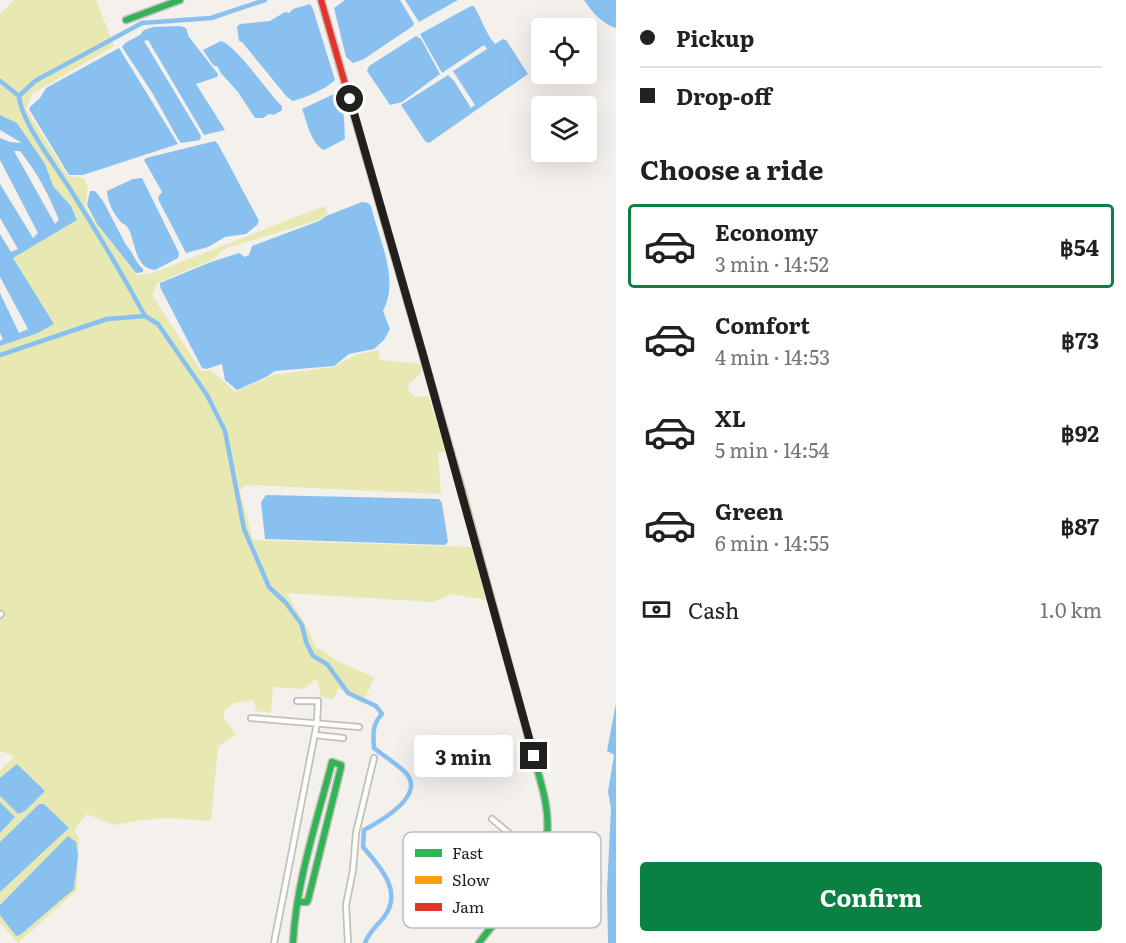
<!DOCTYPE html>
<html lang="en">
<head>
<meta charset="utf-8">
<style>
  body { margin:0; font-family:Literata,serif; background:#f6f6f6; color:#202124; height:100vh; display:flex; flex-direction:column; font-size:22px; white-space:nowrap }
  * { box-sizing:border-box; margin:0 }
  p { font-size:20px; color:#757577 }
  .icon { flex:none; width:33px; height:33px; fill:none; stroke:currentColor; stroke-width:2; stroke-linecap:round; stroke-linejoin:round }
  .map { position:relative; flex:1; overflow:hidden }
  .panel { display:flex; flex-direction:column; background:#fff; width:510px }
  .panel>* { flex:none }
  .banner { display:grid; align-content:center; height:132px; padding:0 24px; background:#fff }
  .tools { position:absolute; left:531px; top:18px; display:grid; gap:12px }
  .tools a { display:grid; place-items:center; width:66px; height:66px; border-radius:6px; background:#fff; box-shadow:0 6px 24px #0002; font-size:30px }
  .end { position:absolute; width:27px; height:27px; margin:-14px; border:8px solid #221f1c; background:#fff; box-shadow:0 0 0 3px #fff }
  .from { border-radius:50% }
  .bubble { position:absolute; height:42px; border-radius:6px; background:#fff; box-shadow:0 6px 24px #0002; font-size:20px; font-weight:700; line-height:42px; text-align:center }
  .banner b { display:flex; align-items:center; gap:21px; height:57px; font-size:22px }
  .banner b+b { border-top:2px solid #e0e0e0 }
  .banner i { width:15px; height:15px; background:#202124 }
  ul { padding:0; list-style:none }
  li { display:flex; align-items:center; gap:18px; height:84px; margin:0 12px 9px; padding:0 12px; border:3px solid transparent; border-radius:6px }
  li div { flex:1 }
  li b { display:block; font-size:22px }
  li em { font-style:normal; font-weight:700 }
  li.active { border-color:#0b8043 }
  li>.icon { width:54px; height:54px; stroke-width:1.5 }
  h2 { padding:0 24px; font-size:27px; line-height:72px }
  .pay { display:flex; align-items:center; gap:15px; height:66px; padding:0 24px; font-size:22px }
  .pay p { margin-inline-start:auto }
  .button { display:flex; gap:12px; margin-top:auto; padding:12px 24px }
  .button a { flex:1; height:69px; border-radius:6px; background:#0b8043; color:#fff; font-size:24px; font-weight:700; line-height:69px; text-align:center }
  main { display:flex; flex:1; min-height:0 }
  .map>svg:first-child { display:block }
  .green { fill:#e7e8b2 }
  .water { fill:#88c1f0; fill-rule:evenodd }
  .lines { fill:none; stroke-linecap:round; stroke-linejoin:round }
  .canal { stroke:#88c1f0; stroke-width:4.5 }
  .street-casing { stroke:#c3c0bc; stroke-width:8 }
  .fast-casing { stroke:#c3c0bc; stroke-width:9 }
  .slow-casing { stroke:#c3c0bc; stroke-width:9 }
  .jam-casing { stroke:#c3c0bc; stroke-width:9 }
  .street { stroke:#fdfdfc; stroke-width:4.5 }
  .fast { stroke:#30b455; stroke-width:6 }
  .slow { stroke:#ff9f0a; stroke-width:6 }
  .jam { stroke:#e5322d; stroke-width:6 }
  .route { stroke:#221f1c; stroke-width:8 }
  .key { fill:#fff; stroke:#bdbcbb; stroke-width:1.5 }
  .key-label { font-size:16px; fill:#221f1c }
</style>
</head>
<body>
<main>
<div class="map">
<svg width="616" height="943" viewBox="0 0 616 943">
  <rect width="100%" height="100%" fill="#f4f0ec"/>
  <path class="green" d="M14,0H96L114,46L32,94L26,109L68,176L84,178L88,189L85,206L98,226L137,275L153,273L324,206L328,213L318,220L224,249L214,259L157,283L152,295L201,371L211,370L235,392L273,375L333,367L358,354L378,350L380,360L422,364L421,373L408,385L409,392L416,397L428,396L446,451L438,453L441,494L246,485L240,491L253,540L472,547L486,600L452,594L433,602L286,593L307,627L315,646L339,662L374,677L363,704L339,688L333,700L321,697L317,679L303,689L273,687L271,713L256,711L254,700L234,703L224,711V719L236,734L218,747L211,821L167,818L142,820L113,825L87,814L74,830L79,837L77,890L18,943L0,923V915L16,935L68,837L0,905V892L69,828L39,804L0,842V833L15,817L0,802V796L18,814L17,764L0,778V771L15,756L0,751V346L38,333L54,324L13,258L77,220L71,206L53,186L45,164L17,123L0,115V14Z"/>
  <path class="water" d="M345,0H400L414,23L413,26L364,59L353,63L346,57L335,12L334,8Z
    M405,0H458L419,22Z
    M584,0H616V28C601,23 593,13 584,0Z
    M310,4L313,9L335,80C326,89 305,98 293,101L287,97L242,42L239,41L237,27L240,24L270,21L285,12L289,13L293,9Z
    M471,6H474C481,18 486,34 495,44L503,39L506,40L528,74L429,143L425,141L401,105L448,75L454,81L471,108L475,105L453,71L487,49L484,45L442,73L420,34Z
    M180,26L186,28L189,37L218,74L217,77L196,84L225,130L204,135L148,40L144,41L201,136L200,140L181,143L178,139L153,94L122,47L125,43L140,35L144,30L153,27Z
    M416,36L421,39L440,74L402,102L390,105L367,71L369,66Z
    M221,41C238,47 267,92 282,106V110L274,115L269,114L263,118H255L238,92L220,72L218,67L213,65L203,50Z
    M119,48L178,144L83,175H69L29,109L30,107L40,98L46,88Z
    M334,94C346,102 344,126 345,139L324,150C311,144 307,122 302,109Z
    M0,115L17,123L45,164L53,186L71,206L77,220L13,258L54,324L38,333L0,346V341L3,339L0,333V293L19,333L28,329L0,277V234L11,252L18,249L0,218V184L33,238L38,233L0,160V138L10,142L22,143L0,130ZM14,151H20C37,172 49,195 59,220L55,224Z
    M215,141L218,144L259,221L257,225L246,234L225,237L208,247L186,253L159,201L158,197L162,192L144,160L146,158Z
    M142,178L179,253L178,258L155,270C134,268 136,242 128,228C125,223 125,226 121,222C114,215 107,201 107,191L133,179Z
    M90,191H95L103,201L126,245C133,252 135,262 143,269V272L136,273L97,224L87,205Z
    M362,202L368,203L371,206C379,240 400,279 383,311L390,329L384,340L374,349L349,354L334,366L275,371L266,377L237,390L225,380L222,364L206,369L202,368L160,287V283L211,262L239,253L245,257L249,255L252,246L319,221L326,216Z
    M266,495L439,499L442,503L448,542L445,545L265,539L261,502Z
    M616,703V943H608L607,890L611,808L608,792L614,755L607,751Z
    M17,764L45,791L25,811L18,814L0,796V778Z
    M0,802L15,817L0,833Z
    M39,804H44L69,828L0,892V842Z
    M68,836L76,842L78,855L74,889L20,935L16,936L0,915V905Z"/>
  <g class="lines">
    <path class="canal" d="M0,81L19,96
      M145,316C121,272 96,230 70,189C55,165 21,122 19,96L35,81L142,23L211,18L265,0
      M0,355L107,319L145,316L158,324L207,395L225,431L244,529L269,587L286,603L302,625L306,642L313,656L327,664L348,693L376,706L382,714C372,724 373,735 374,748C384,756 395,763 404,771C429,794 381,821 364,830L363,847C379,866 404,891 384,917C377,926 369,932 365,943"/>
    <defs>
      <path id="street" d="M0,615L1,614
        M251,718L359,727
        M315,735L343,738
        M492,819L541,860
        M543,854L585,883
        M274,943L317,723L318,701H297
        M348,943L346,905L353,870L356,833L374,758"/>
      <path id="fast" d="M126,20L180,0
        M419,842L499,918
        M293,943C296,882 317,821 332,762L341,765V767L308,900L307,902H299
        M479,943C503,909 544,879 547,835C550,809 541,783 534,758"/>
      <path id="slow" d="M462,491L534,758"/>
      <path id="jam" d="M321,0L462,491"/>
    </defs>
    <use href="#street" class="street-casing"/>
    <use href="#fast" class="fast-casing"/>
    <use href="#slow" class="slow-casing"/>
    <use href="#jam" class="jam-casing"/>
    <use href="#street" class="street"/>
    <use href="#fast" class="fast"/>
    <use href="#slow" class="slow"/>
    <use href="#jam" class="jam"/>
  </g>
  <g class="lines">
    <path class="route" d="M350,99L424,358L534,756"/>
  </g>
  <rect x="403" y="832" width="198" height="96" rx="9" class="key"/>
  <rect x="415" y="849" width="27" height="8" fill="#30b455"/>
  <rect x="415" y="876" width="27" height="8" fill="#ff9f0a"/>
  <rect x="415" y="903" width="27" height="8" fill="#e5322d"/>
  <g class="key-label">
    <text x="452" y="859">Fast</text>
    <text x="452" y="886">Slow</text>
    <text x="452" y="913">Jam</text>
  </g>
</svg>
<div class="tools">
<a><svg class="icon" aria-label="locate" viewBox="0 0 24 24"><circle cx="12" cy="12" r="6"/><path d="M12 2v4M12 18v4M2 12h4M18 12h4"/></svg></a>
<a><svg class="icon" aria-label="layers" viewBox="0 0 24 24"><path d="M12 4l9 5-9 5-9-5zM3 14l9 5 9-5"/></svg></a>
</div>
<i class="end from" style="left:350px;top:99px"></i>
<i class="end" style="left:534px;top:756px"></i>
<div class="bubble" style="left:414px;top:735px;width:99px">3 min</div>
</div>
<section class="panel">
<div class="banner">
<b><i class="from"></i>Pickup</b>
<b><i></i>Drop-off</b>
</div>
<h2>Choose a ride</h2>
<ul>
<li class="active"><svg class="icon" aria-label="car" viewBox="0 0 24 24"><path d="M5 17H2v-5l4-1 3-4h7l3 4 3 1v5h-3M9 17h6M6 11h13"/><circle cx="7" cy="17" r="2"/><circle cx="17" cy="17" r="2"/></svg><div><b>Economy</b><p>3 min · 14:52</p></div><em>฿54</em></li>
<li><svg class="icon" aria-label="car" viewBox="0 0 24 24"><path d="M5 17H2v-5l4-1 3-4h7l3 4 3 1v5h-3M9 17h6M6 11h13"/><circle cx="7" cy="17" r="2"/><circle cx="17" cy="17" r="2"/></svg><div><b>Comfort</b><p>4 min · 14:53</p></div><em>฿73</em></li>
<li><svg class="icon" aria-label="car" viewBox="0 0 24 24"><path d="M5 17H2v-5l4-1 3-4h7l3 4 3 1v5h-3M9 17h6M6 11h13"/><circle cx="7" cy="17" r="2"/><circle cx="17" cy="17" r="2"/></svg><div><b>XL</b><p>5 min · 14:54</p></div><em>฿92</em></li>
<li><svg class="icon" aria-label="car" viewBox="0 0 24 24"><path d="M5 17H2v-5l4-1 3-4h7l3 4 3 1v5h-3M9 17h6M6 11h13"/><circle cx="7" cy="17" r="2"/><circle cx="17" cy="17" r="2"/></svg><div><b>Green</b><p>6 min · 14:55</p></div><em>฿87</em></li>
</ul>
<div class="pay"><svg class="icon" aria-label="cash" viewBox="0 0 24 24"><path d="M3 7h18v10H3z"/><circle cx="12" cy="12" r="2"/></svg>Cash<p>1.0 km</p></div>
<div class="button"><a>Confirm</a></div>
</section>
</main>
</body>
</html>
